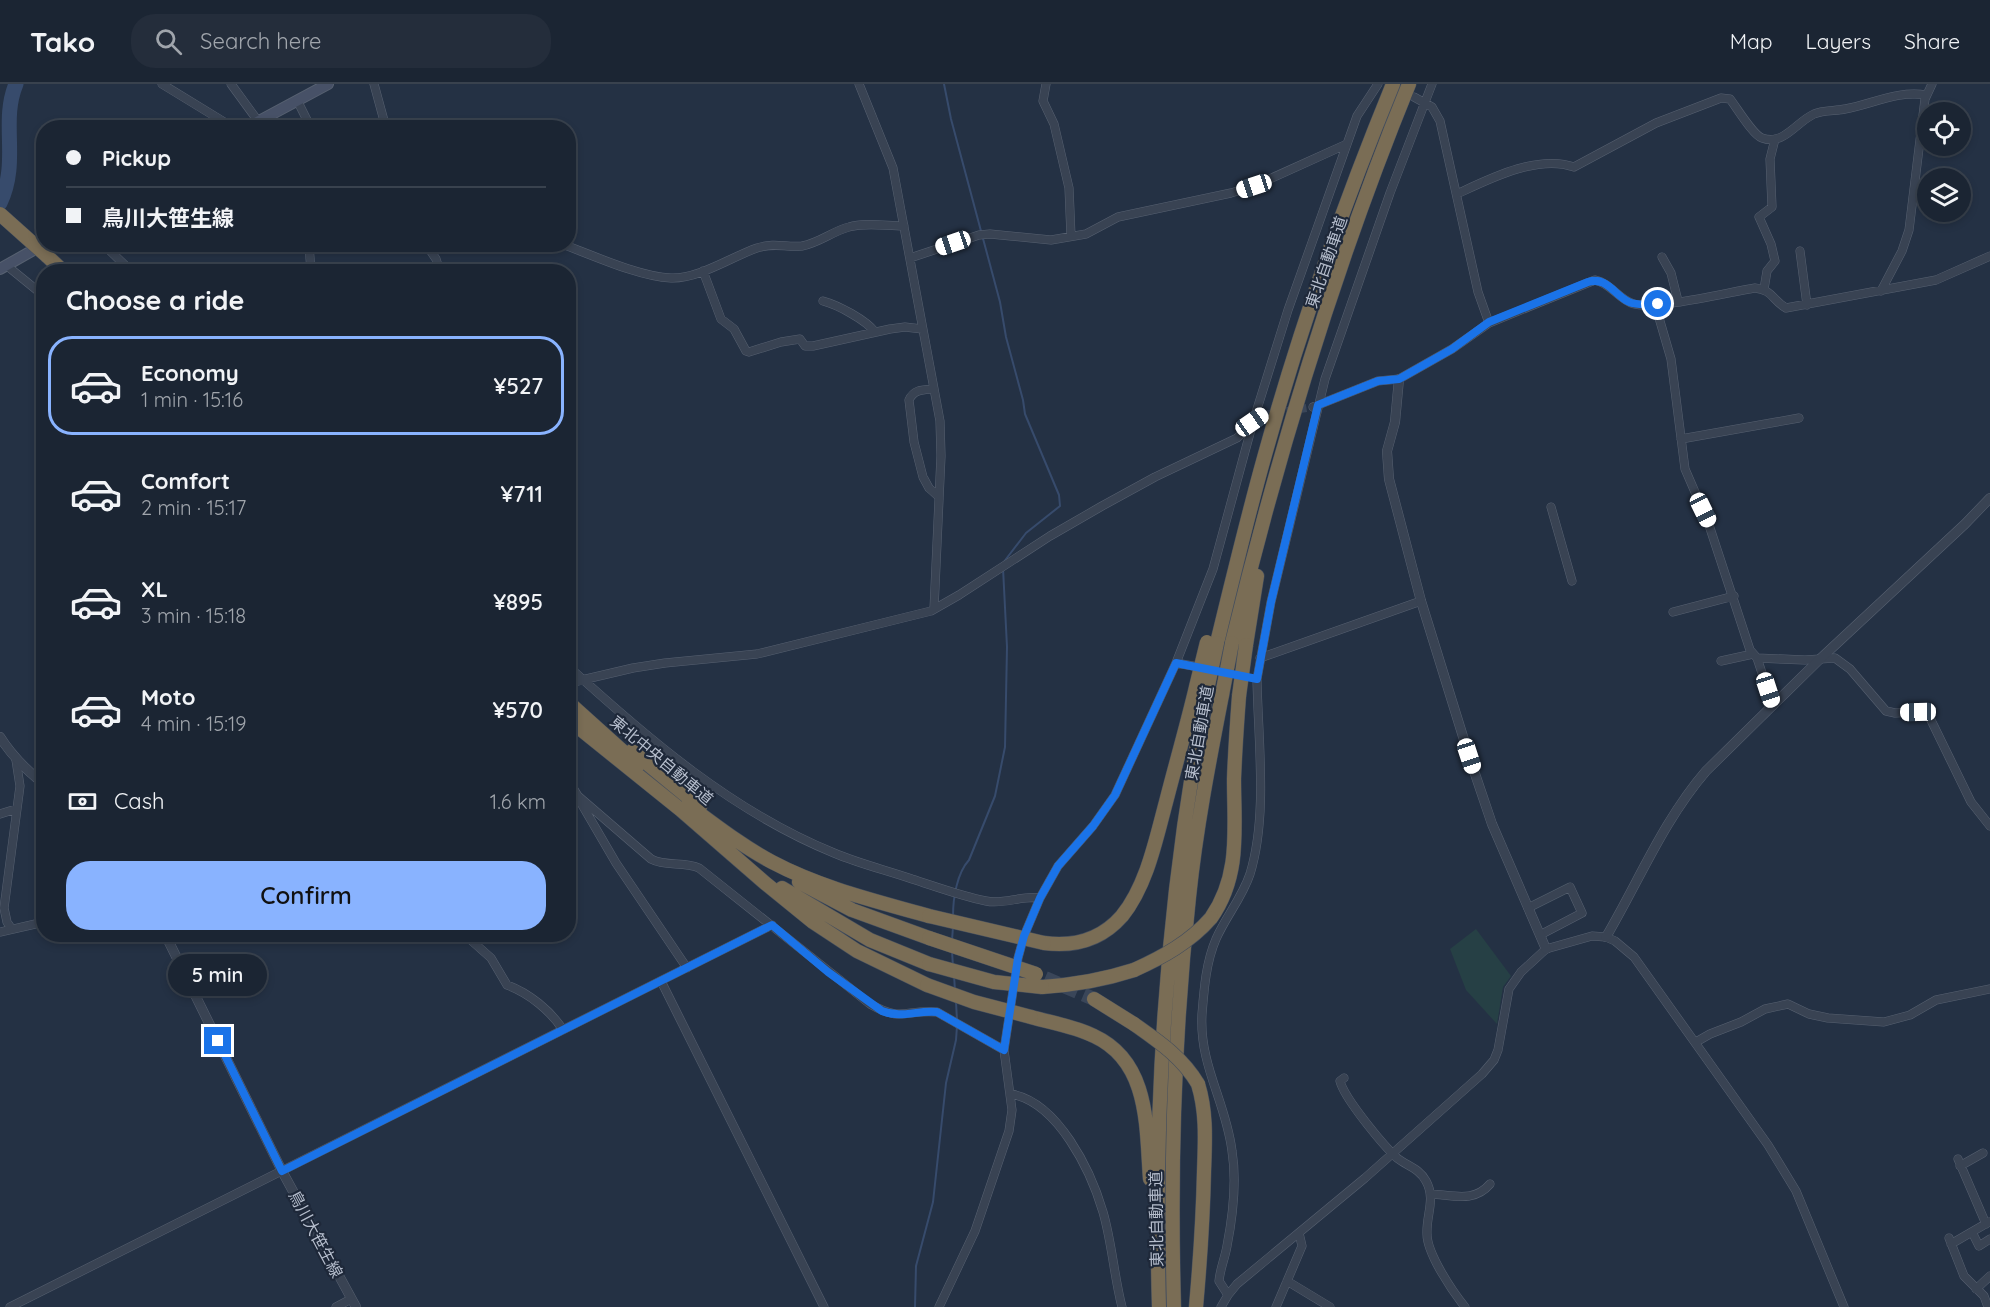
<!DOCTYPE html>
<html lang="en">
<head>
<meta charset="utf-8">
<style>
  body { margin:0; font-family:Quicksand,"Noto Sans JP",sans-serif; background:#242d3b; color:#f1f3f6; height:100vh; display:flex; flex-direction:column; font-size:22px; white-space:nowrap }
  * { box-sizing:border-box; margin:0 }
  p { font-size:20px; color:#a0a5ac }
  .icon { flex:none; width:33px; height:33px; fill:none; stroke:currentColor; stroke-width:2; stroke-linecap:round; stroke-linejoin:round }
  .map { position:relative; flex:1; overflow:hidden }
  .panel { position:absolute; left:36px; top:180px; width:540px; height:678px; display:flex; flex-direction:column; background:#1b2533; border-radius:24px; box-shadow:0 3px 9px #0003,0 0 0 2px #39424e }
  .panel>* { flex:none }
  .banner { position:absolute; left:36px; top:36px; width:540px; height:132px; border-radius:24px; box-shadow:0 3px 9px #0003,0 0 0 2px #39424e; display:grid; align-content:center; height:132px; padding:0 30px; background:#1b2533 }
  .buttons { position:absolute; left:1917px; top:18px; display:grid; gap:12px }
  .buttons a { display:grid; place-items:center; width:54px; height:54px; border-radius:50%; background:#1b2533; box-shadow:0 3px 9px #0003,0 0 0 2px #39424e; font-size:30px }
  .end { position:absolute; width:27px; height:27px; margin:-14px; border:8px solid #1a73e8; background:#fff; box-shadow:0 0 0 3px #fff }
  .from { border-radius:50% }
  .bubble { position:absolute; height:42px; border-radius:21px; background:#1b2533; box-shadow:0 3px 9px #0003,0 0 0 2px #39424e; font-size:20px; font-weight:600; line-height:42px; text-align:center }
  .car { position:absolute; width:18px; height:36px; margin:-18px -9px; border-radius:8px; box-shadow:0 0 4px 2px #0007; background:linear-gradient(#fff 24%,#345 0 40%,#fff 0 76%,#345 0 86%,#fff 0) }
  .banner b { display:flex; align-items:center; gap:21px; height:57px; font-size:22px }
  .banner b+b { border-top:2px solid #39424e }
  .banner i { width:15px; height:15px; background:#f1f3f6 }
  ul { padding:0; list-style:none }
  li { display:flex; align-items:center; gap:18px; height:99px; margin:0 12px 9px; padding:0 18px; border:3px solid transparent; border-radius:24px }
  li div { flex:1 }
  li b { display:block; font-size:22px }
  li em { font-style:normal; font-weight:600 }
  li.active { border-color:#89b3ff }
  li>.icon { width:54px; height:54px; stroke-width:1.5 }
  h2 { padding:0 30px; font-size:27px; line-height:72px }
  .pay { display:flex; align-items:center; gap:15px; height:66px; padding:0 30px; font-size:22px }
  .pay p { margin-inline-start:auto }
  .primary-button { display:flex; gap:12px; margin-top:auto; padding:12px 30px }
  .primary-button a { flex:1; height:69px; border-radius:24px; background:#89b3ff; color:#111; font-size:24px; font-weight:600; line-height:69px; text-align:center }
  header { display:flex; align-items:center; gap:36px; box-sizing:border-box; height:84px; padding:0 30px; background:#1b2533; border-bottom:2px solid #39424e }
  header strong { font-size:28px }
  nav { display:flex; gap:33px; margin-inline-start:auto; font-size:21px }
  .search { width:420px; height:54px; background:#242d3b; display:flex; align-items:center; gap:15px; box-sizing:border-box; padding:0 21px; border-radius:24px; color:#a0a5ac; font-size:22px }
  .map>svg:first-child { display:block }
  .green { fill:#264045 }
  .lines { fill:none; stroke-linecap:round; stroke-linejoin:round }
  .stream { stroke:#374b6c; stroke-width:2 }
  .river { stroke:#374b6c; stroke-width:15 }
  .minor-tunnel { stroke:#3a4659; stroke-width:8; stroke-dasharray:8 4; stroke-linecap:butt }
  .motorway-tunnel { stroke:#3a4659; stroke-width:14; stroke-dasharray:14 7; stroke-linecap:butt }
  .minor-casing { stroke:#576171; stroke-width:9 }
  .tertiary-casing { stroke:#576171; stroke-width:10 }
  .secondary-casing { stroke:#576171; stroke-width:12 }
  .motorway-casing { stroke:#444e5e; stroke-width:15 }
  .minor { stroke:#394353; stroke-width:8 }
  .tertiary { stroke:#394353; stroke-width:9 }
  .secondary { stroke:#475167; stroke-width:10 }
  .motorway { stroke:#7a6d55; stroke-width:14 }
  .motorway-bridge-casing { stroke:#444e5e; stroke-width:15; stroke-linecap:butt }
  .motorway-bridge { stroke:#7a6d55; stroke-width:14 }
  .route { stroke:#1a73e8; stroke-width:8 }
  .labels { text-anchor:middle; dominant-baseline:central; stroke-width:4.5; stroke-linejoin:round; paint-order:stroke }
  .street-label { font-size:16px; fill:#b6becd; stroke:#1e2839 }
</style>
</head>
<body>
<header>
<strong>Tako</strong>
<div class="search"><svg class="icon" aria-label="search" viewBox="0 0 24 24"><circle cx="10" cy="10" r="6"/><path d="M15 15l6 6"/></svg>Search here</div>
<nav><a>Map</a><a>Layers</a><a>Share</a></nav>
</header>
<div class="map">
<svg width="1990" height="1223" viewBox="0 0 1990 1223">
  <rect width="100%" height="100%" fill="#243144"/>
  <path class="green" d="M1476,845L1511,892L1503,903L1497,940L1466,906L1450,865Z"/>
  <g class="lines">
    <path class="stream" d="M944,0L951,35L1000,218L1006,253L1023,316L1025,330L1059,411L1060,422L1026,449L1003,479
      M953,832C953,814 957,789 969,776L995,712L1005,663L1007,563L1003,484
      M952,856L953,843
      M952,867L953,883
      M954,891L955,907
      M956,918L957,936
      M915,1223L916,1182L933,1118L946,999L956,956L957,942"/>
    <path class="river" d="M0,119C20,77 0,38 16,0"/>
    <path class="minor-tunnel" d="M1263,331L1313,323"/>
    <path class="motorway-tunnel" d="M1045,894L1094,915"/>
    <defs>
      <path id="minor" d="M162,0L234,44
        M231,0L258,37
        M374,0L386,44
        M859,0L893,84L940,337L941,372L934,525
        M1046,0L1043,17L1054,40L1069,104L1071,152
        M1414,13L1432,23L1440,37L1478,208L1489,239
        M297,16L311,44
        M1457,110C1489,95 1538,70 1574,83L1656,39L1721,14L1730,15C1737,24 1753,51 1762,54C1784,62 1796,38 1814,30C1822,26 1836,27 1845,25C1872,20 1899,6 1926,11
        M103,160L132,188
        M309,160L311,188
        M426,160L436,175L440,188
        M562,160C592,171 640,193 671,194C699,195 731,173 757,164C776,158 786,164 802,162C819,159 833,147 849,143C866,138 886,142 904,142
        M1800,167L1807,221
        M1662,173L1671,189L1678,217
        M910,174L979,151L990,150L1051,156L1086,150L1118,133L1231,109L1254,102L1347,60
        M6,181L44,212
        M703,187L721,235L734,245L746,267L749,268L781,258L800,255L805,262H813L890,245L905,243L922,245
        M1764,205L1767,187L1775,177L1771,160L1759,133L1772,123L1770,75L1775,55
        M1881,207L1902,167L1909,146L1925,15L1932,0
        M823,217C838,221 866,236 875,248
        M1655,220L1671,275L1685,385L1708,438L1750,566L1757,574L1805,576L1835,574L1850,585L1886,627L1895,629L1918,628L1929,632L1971,718L1990,742
        M934,305C923,306 914,305 909,316L914,358L923,393L929,404L939,413
        M1313,323L1378,297L1399,295L1452,265L1489,239L1595,196C1611,199 1619,216 1634,220C1656,226 1729,208 1755,204C1773,206 1772,216 1786,224L1936,196L1990,172
        M1681,355L1799,334
        M1551,423L1572,497
        M1673,528L1734,512
        M1260,574L1421,517
        M1757,574L1773,622
        M1721,577L1753,570
        M1176,579L1204,584
        M568,582C648,655 733,728 834,769C860,780 886,786 912,795C937,803 961,812 986,817C1004,821 1022,811 1040,814
        M569,599L633,584L665,579L757,570L931,527L959,511L1050,452L1102,422L1155,393L1237,354L1253,338L1288,226L1357,32L1378,0
        M568,696L578,712L651,775C666,783 684,777 699,784L870,920C903,939 905,925 937,928L1004,966L1012,1026L1009,1047L975,1147L939,1223
        M581,719L616,779L687,884
        M0,730L16,725
        M1528,824L1570,803L1582,829L1540,851
        M11,844L7,838L4,824L20,702L16,676
        M0,848L44,838
        M464,850L491,874L507,901C529,909 551,927 563,946
        M661,897L824,1223
        M1696,958L1710,950L1741,938L1765,925L1788,920L1809,930L1828,934L1884,938L1910,931L1936,916L1990,905
        M1004,966L1018,874L1024,852L1040,814L1058,782L1093,742L1115,711L1176,579L1213,485L1253,338L1263,331
        M1344,994L1340,997C1344,1014 1383,1061 1397,1074C1407,1082 1419,1084 1426,1097C1436,1115 1426,1131 1427,1150C1427,1170 1453,1208 1465,1223
        M1011,1010C1058,1018 1091,1087 1103,1128C1112,1159 1114,1192 1122,1223
        M1958,1075L1986,1140
        M1960,1082L1983,1069
        M1431,1110C1453,1111 1474,1119 1490,1100
        M1972,1148L1979,1162L1990,1155
        M1949,1154L1964,1192L1984,1212L1988,1223
        M1951,1160L1989,1138
        M1287,1197L1330,1223
        M1976,1205L1990,1192
        M1228,1211L1219,1197C1220,1185 1225,1174 1227,1162C1233,1131 1237,1098 1232,1067C1226,1018 1199,981 1202,930C1204,905 1206,878 1216,855C1226,832 1242,814 1250,790C1268,731 1258,657 1257,595L1271,518L1325,295L1390,109L1432,0
        M10,1223L772,841
        M336,1223L351,1215
        M1221,1223L1228,1211L1237,1200L1365,1094L1482,990L1494,976L1498,966L1509,905L1521,888L1546,865L1592,852L1606,853L1615,857L1634,873L1768,1061L1796,1107L1844,1223
        M1276,1223L1302,1162L1299,1149"/>
      <path id="tertiary" d="M1399,295L1395,338L1387,367L1389,395L1421,517L1469,672L1492,740L1546,865
        M0,653C12,672 26,686 44,700
        M165,850L282,1087L356,1223
        M1606,853C1639,797 1663,737 1706,687L1820,575L1965,440L1990,414"/>
      <path id="secondary" d="M246,44L328,0
        M0,185L44,160"/>
      <path id="motorway" d="M47,172L64,188
        M1217,559C1232,497 1247,435 1264,374C1299,247 1343,122 1393,0
        M1232,559C1278,369 1335,181 1409,0
        M1246,561L1257,492
        M568,618L638,681
        M568,635L681,726L765,799L813,838L857,867L927,901
        M632,667L700,723
        M688,721C715,741 742,762 772,778C821,804 876,817 929,832
        M799,798L852,826L929,854
        M782,804L870,856L929,880
        M1211,834C1241,791 1234,745 1234,695C1235,667 1237,639 1239,612
        M1044,859C1074,863 1101,856 1122,832C1147,801 1156,755 1166,718C1176,679 1187,641 1196,603
        M1042,903C1074,901 1103,896 1134,886
        M1094,915L1134,940
        M1031,933C1052,939 1074,942 1094,952C1150,978 1146,1043 1150,1095
        M1159,1223C1153,1016 1167,810 1207,606
        M1174,1223C1170,1086 1174,950 1189,813C1196,745 1209,678 1222,611
        M1196,1223C1200,1178 1203,1133 1204,1088C1205,1058 1207,1029 1198,1000"/>
    </defs>
    <use href="#minor" class="minor-casing"/>
    <use href="#tertiary" class="tertiary-casing"/>
    <use href="#secondary" class="secondary-casing"/>
    <use href="#motorway" class="motorway-casing"/>
    <use href="#minor" class="minor"/>
    <use href="#tertiary" class="tertiary"/>
    <use href="#secondary" class="secondary"/>
    <use href="#motorway" class="motorway"/>
    <defs>
      <path id="motorway-bridge" d="M0,130L47,172
        M1196,603L1207,558
        M1207,606L1217,559
        M1222,611L1232,559
        M1239,612L1246,561
        M929,832L1044,859
        M929,854L1036,890
        M929,880L994,898L1042,903
        M1134,886C1163,873 1190,858 1211,834
        M927,901L974,918L1031,933
        M1134,940C1158,957 1182,973 1198,1000"/>
    </defs>
    <use href="#motorway-bridge" class="motorway-bridge-casing"/>
    <use href="#motorway-bridge" class="motorway-bridge"/>
  </g>
  <g class="lines">
    <path class="route" d="M218,957L282,1087L772,841L828,888L882,927C902,935 916,926 937,928L1004,966L1018,874L1024,852L1040,814L1058,782L1093,742L1115,711L1176,579L1257,595L1271,518L1318,321L1378,297L1399,295L1452,265L1489,238L1588,198C1607,192 1614,211 1629,218C1638,222 1648,220 1658,220"/>
  </g>
  <g class="labels">
    <g class="street-label">
      <text transform="translate(1326 178) rotate(-71)">東北自動車道</text>
      <text transform="translate(1199 649) rotate(-80)">東北自動車道</text>
      <text transform="translate(662 676) rotate(40)">東北中央自動車道</text>
      <text transform="translate(1156 1135) rotate(-91)">東北自動車道</text>
      <text transform="translate(316 1150) rotate(62)">鳥川大笹生線</text>
    </g>
  </g>
</svg>
<div class="buttons">
<a><svg class="icon" aria-label="locate" viewBox="0 0 24 24"><circle cx="12" cy="12" r="6"/><path d="M12 2v4M12 18v4M2 12h4M18 12h4"/></svg></a>
<a><svg class="icon" aria-label="layers" viewBox="0 0 24 24"><path d="M12 4l9 5-9 5-9-5zM3 14l9 5 9-5"/></svg></a>
</div>
<i class="end from" style="left:1658px;top:220px"></i>
<i class="end" style="left:218px;top:957px"></i>
<div class="bubble" style="left:168px;top:870px;width:99px">5 min</div>
<i class="car" style="left:1254px;top:102px;rotate:252deg"></i>
<i class="car" style="left:953px;top:159px;rotate:251deg"></i>
<i class="car" style="left:1252px;top:338px;rotate:55deg"></i>
<i class="car" style="left:1703px;top:426px;rotate:154deg"></i>
<i class="car" style="left:1768px;top:606px;rotate:162deg"></i>
<i class="car" style="left:1918px;top:628px;rotate:269deg"></i>
<i class="car" style="left:1469px;top:672px;rotate:162deg"></i>
<div class="banner">
<b><i class="from"></i>Pickup</b>
<b><i></i>鳥川大笹生線</b>
</div>
<section class="panel">
<h2>Choose a ride</h2>
<ul>
<li class="active"><svg class="icon" aria-label="car" viewBox="0 0 24 24"><path d="M5 17H2v-5l4-1 3-4h7l3 4 3 1v5h-3M9 17h6M6 11h13"/><circle cx="7" cy="17" r="2"/><circle cx="17" cy="17" r="2"/></svg><div><b>Economy</b><p>1 min · 15:16</p></div><em>¥527</em></li>
<li><svg class="icon" aria-label="car" viewBox="0 0 24 24"><path d="M5 17H2v-5l4-1 3-4h7l3 4 3 1v5h-3M9 17h6M6 11h13"/><circle cx="7" cy="17" r="2"/><circle cx="17" cy="17" r="2"/></svg><div><b>Comfort</b><p>2 min · 15:17</p></div><em>¥711</em></li>
<li><svg class="icon" aria-label="car" viewBox="0 0 24 24"><path d="M5 17H2v-5l4-1 3-4h7l3 4 3 1v5h-3M9 17h6M6 11h13"/><circle cx="7" cy="17" r="2"/><circle cx="17" cy="17" r="2"/></svg><div><b>XL</b><p>3 min · 15:18</p></div><em>¥895</em></li>
<li><svg class="icon" aria-label="car" viewBox="0 0 24 24"><path d="M5 17H2v-5l4-1 3-4h7l3 4 3 1v5h-3M9 17h6M6 11h13"/><circle cx="7" cy="17" r="2"/><circle cx="17" cy="17" r="2"/></svg><div><b>Moto</b><p>4 min · 15:19</p></div><em>¥570</em></li>
</ul>
<div class="pay"><svg class="icon" aria-label="cash" viewBox="0 0 24 24"><path d="M3 7h18v10H3z"/><circle cx="12" cy="12" r="2"/></svg>Cash<p>1.6 km</p></div>
<div class="primary-button"><a>Confirm</a></div>
</section>
</div>
</body>
</html>
